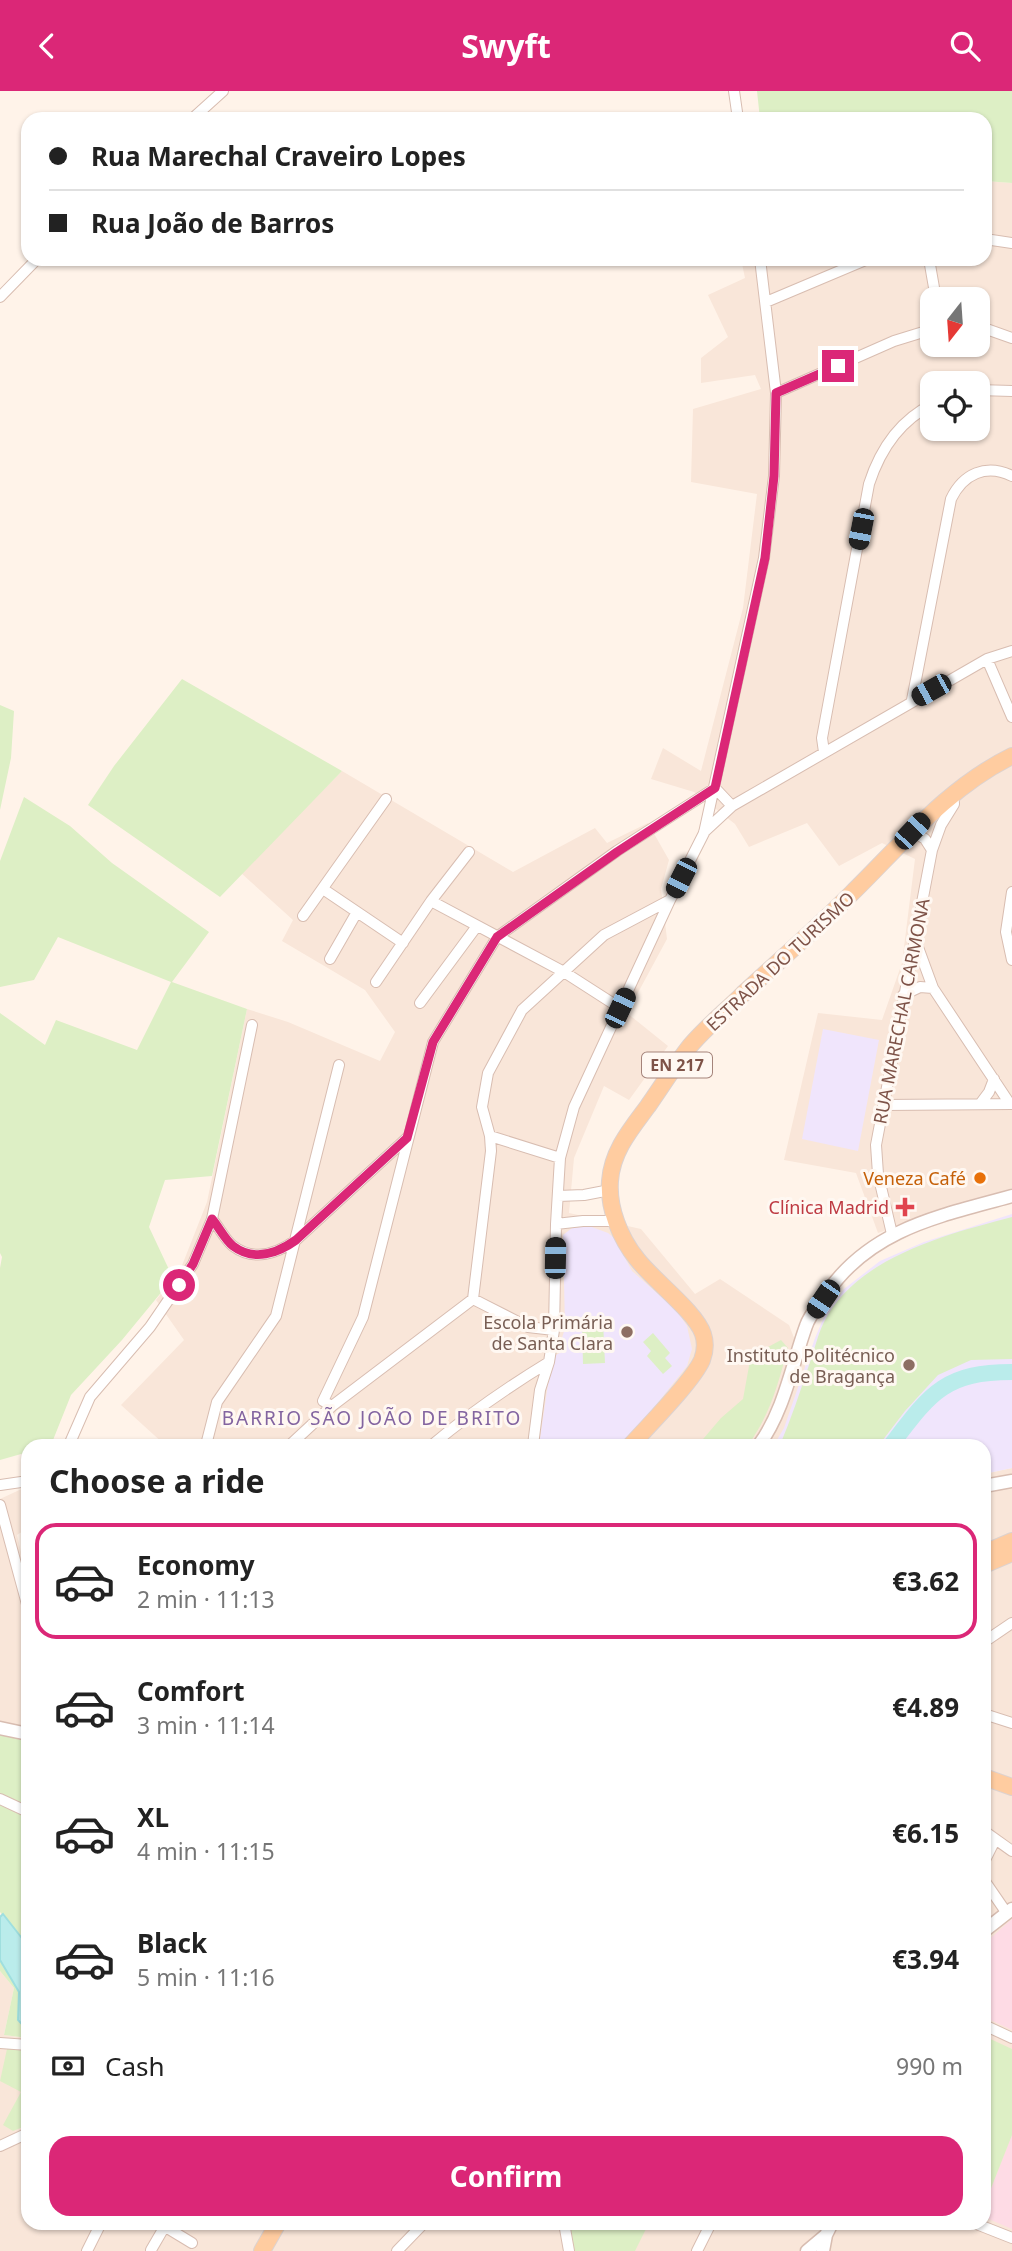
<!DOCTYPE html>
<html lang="en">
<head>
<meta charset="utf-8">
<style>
  body { margin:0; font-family:"Noto Sans",sans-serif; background:#f6f6f6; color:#222; height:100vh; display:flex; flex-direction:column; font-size:26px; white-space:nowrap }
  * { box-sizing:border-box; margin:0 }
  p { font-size:23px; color:#767676 }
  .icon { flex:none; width:38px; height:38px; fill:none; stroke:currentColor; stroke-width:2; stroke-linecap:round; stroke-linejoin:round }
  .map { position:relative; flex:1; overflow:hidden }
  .side { position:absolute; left:21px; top:1348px; width:970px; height:791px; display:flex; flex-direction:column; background:#fff; border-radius:21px; box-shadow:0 2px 5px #0004 }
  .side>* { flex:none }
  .hud { position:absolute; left:21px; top:21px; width:971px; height:154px; border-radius:21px; box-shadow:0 2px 5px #0004; display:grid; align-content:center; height:154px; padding:0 28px; background:#fff }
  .needle { width:46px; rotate:197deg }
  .fabs { position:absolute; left:920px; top:196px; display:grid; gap:14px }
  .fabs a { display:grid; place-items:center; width:70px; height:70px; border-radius:14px; background:#fff; box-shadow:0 2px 5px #0004; font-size:35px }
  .end { position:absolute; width:32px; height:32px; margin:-16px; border:9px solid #db2777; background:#fff; box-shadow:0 0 0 4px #fff }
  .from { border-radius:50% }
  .car { position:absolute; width:21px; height:42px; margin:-21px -10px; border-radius:9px; box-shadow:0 0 5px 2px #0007; background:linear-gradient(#222 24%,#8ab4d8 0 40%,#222 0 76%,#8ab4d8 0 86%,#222 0) }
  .hud b { display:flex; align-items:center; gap:24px; height:66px; font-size:26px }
  .hud b+b { border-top:2px solid #e0e0e0 }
  .hud i { width:18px; height:18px; background:#222 }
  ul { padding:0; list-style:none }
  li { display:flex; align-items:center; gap:21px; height:116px; margin:0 14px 10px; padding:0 14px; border:4px solid transparent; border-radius:21px }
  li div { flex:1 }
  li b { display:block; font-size:26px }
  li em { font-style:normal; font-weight:700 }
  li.current { border-color:#db2777 }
  li>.icon { width:63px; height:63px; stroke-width:1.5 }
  h2 { padding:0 28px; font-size:32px; line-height:84px }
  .pay { display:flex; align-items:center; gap:18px; height:77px; padding:0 28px; font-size:26px }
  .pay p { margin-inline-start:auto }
  .primary-button { display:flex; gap:14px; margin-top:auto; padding:14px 28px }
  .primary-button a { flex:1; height:80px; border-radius:21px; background:#db2777; color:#fff; font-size:28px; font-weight:700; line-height:80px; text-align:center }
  header { display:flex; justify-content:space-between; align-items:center; height:91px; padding:0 28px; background:#db2777; color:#fff; font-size:32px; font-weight:700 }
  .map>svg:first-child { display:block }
  .residential { fill:#f9e6d9; fill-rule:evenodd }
  .education { fill:#f0e5fc }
  .medical { fill:#fedbe5 }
  .green { fill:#ddefc5 }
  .water { fill:#baeceb; stroke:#9fdfdf; stroke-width:2 }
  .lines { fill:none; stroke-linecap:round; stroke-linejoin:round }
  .river { stroke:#baeceb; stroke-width:16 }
  .minor-casing { stroke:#d8bdb1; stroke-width:12 }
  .tertiary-casing { stroke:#d8bdb1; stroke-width:15 }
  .primary-casing { stroke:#ddd2cf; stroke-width:18 }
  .minor { stroke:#fff; stroke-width:10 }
  .tertiary { stroke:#fff; stroke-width:12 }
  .primary { stroke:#ffcca0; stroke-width:16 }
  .route { stroke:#db2777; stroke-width:9 }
  .food-dot { fill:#e8710a; stroke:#fff8f2; stroke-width:2.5 }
  .health-dot { fill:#e0444e; stroke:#fff8f2; stroke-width:2.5 }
  .education-dot { fill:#8d6e63; stroke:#fff8f2; stroke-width:2.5 }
  .labels { text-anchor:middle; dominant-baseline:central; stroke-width:6; stroke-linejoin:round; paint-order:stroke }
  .shield { fill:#fff8f2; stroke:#a5847b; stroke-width:2 }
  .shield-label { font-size:16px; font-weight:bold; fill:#7e5348 }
  .street-label { font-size:18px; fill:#7e5348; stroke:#fff8f2 }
  .food-label { font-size:18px; fill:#c56008; stroke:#fff8f2; text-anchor:end }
  .health-label { font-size:18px; fill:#be3a42; stroke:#fff8f2; text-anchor:end }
  .education-label { font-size:18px; fill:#785e54; stroke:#fff8f2; text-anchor:end }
  .neighbourhood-label { font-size:19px; letter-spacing:2px; fill:#8364a0; stroke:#fff8f2 }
</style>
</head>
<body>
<header><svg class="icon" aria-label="back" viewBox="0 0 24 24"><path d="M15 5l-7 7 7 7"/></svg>Swyft<svg class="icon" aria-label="search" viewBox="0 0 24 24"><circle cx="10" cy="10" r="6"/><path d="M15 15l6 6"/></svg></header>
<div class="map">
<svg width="1012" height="2160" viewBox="0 0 1012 2160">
  <rect width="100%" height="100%" fill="#fff3e9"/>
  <path class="residential" d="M985,90L1012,92V1097L878,1142L856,1082L784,1069L818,922L882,929L902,872L915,768L882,752L839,775L807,732L749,756L735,733L694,701L651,688L663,657L701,680L743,517L757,403L691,391L693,318L761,298L755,284L701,292V267L728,246L708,204L745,187L741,168H985ZM933,208H978V254H933ZM933,292H978V338H933Z
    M342,680L513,781L595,737L607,752L648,732L669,769L661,798L667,848L627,922L668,955L629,1009L604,995L574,1067L569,1122L641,1138L695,1203L720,1188L789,1234L807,1280L780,1354H165L121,1314L184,1249L156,1209L181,1177L207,1111L247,918L288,931L380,970L395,941L365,899L282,850L293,829L241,782Z
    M1012,1377V2160H0V1880L14,1897L4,1944L28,1947V2132H984V1383Z
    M28,1395V1437L17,1444L28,1491V1648L0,1631V1408Z"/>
  <path class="education" d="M823,938L879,949L858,1060L802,1048Z
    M1012,1123V1377L984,1383V1354H774L784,1337L815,1247L824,1226L844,1198L880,1170L924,1151Z
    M589,1135L608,1142L614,1147L632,1180L676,1219L687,1235L692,1258L687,1275L624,1354H539L548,1293L556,1264L565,1259L562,1247L565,1237L563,1144L572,1137Z"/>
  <path class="medical" d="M1012,1828V1939L984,1926V1853Z
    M1012,2044V2138L984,2126V2115Z"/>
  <path class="green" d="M757,0H1012V92L985,90V28H760Z
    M182,588L342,680L220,806L88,714L114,675Z
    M0,614L14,620L11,667L0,719Z
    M24,706L70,735L112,772L209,841L172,891L247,918L212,1085L165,1089L149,1136L173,1187L122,1249L71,1304L51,1354H28V1361L0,1369V1177L2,1166L0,1162V922L45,954L56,929L137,959L171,891L58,846L34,889L0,896V770Z
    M1012,1126V1268L971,1269L938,1284L905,1320L879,1354H780C791,1328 800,1301 809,1274C814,1261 817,1246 823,1233C854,1167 947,1143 1012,1126Z
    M603,1231L605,1272L583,1273L582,1232Z
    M653,1242L670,1262L665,1267L672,1275L663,1283L647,1265L651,1260L643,1251Z
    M781,1249L788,1257C778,1293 770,1324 748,1354H698L721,1327L743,1308L749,1275L748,1267Z
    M0,1643L28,1651V1947L4,1944L14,1897L0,1880V1856L22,1848L0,1821Z
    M984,1945L1012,1958V2044L984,2115Z
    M7,1958L28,1960V2034L13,2040L3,2034L21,2001L0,1990Z
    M568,2132H649L635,2160H573Z"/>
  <path class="water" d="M3,1823L28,1855V1940L18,1929L19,1901L0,1869V1826Z"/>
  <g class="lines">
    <path class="river" d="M891,1354C930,1303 944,1281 1012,1281"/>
    <defs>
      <path id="minor" d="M734,0L738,28
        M192,28L223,0
        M985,148L1012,152
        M929,168L936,208
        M0,206L37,168
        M766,211L868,168
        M978,235L1012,247
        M978,299L1012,300
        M776,302L894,250L933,238
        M987,568L1012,626
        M912,609L951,408C963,383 986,372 1012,385
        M824,661L822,647L869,393C880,359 900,329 933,313
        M912,740L925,748L932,759
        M704,741L732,715
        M323,798L403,852
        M1012,801L1006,841L1012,869
        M431,810L469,761
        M303,825L386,708
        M915,848L933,897L1010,1013
        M330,868L357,821
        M376,891L431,810L564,881L620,917
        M903,904L920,896L933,897
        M420,912L477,835
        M980,1013L989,1001L994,988
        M883,1014L1012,1013
        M490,1045L560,1067
        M558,1105L584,1104L610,1099
        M212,1128C219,1136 225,1149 233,1155C254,1171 278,1162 296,1149L407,1047
        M556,1133L583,1130H616
        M892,1143L878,1083L876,1054L932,759L941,734L954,713L953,702
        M554,1239L528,1236L473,1208L491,1060L490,1045L482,1016L488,982L522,919L604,844L670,809
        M332,1315L323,1310L363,1226L433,951L497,846L617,760L715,697L732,715L987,568L1012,560
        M69,1354L90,1306L150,1236L193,1173L212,1128L252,934
        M206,1354L217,1311L276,1225L339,974
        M290,1354L332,1315L473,1208
        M432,1354C469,1323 508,1296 549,1271
        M533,1354L540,1299L549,1271L554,1239L556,1133L560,1067L574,1016L670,809L704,742L764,467L774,385L776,302L760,168
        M0,1394L28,1390
        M0,1414L28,1517
        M984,1551L1012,1532
        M984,1623L1012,1632
        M0,1708L28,1721
        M984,1740L1012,1760
        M984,1771L995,1749
        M984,1789L1006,1821
        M984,1934L1012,1947
        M0,1952L28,1954
        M0,2055L28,2042
        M159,2132L192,2152
        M564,2132L569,2160
        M974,2132L1012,2147
        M151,2159L165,2135
        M87,2160L101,2132
        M397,2160L424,2132
        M697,2160L711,2132"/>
      <path id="tertiary" d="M759,1354C784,1320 792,1274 806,1235C810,1223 820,1213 826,1203C871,1137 941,1125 1012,1105
        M984,1395L1012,1390
        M0,1637L28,1643
        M984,1840L1012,1818
        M807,2160L826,2144
        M823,2160L826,2144L832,2132"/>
      <path id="primary" d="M631,1354C648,1335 693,1290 702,1269C705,1261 706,1252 703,1243C696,1221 653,1189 637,1168C620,1147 608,1117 610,1090C612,1060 631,1038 648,1015C662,995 675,974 690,955C706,936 726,920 743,903C780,869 817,837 852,802C903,752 947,697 1012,665
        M984,1462L1012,1450
        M984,1474L1012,1462
        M984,1686L1012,1696
        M262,2160L278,2132"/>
    </defs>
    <use href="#minor" class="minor-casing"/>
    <use href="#tertiary" class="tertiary-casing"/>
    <use href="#primary" class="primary-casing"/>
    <use href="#minor" class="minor"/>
    <use href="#tertiary" class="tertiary"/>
    <use href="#primary" class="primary"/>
  </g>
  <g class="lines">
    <path class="route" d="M179,1194L193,1173L212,1128C219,1136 225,1149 233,1155C254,1171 278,1162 296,1149L407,1047L433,951L497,846L617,761L715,697L765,467L774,385L776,302L838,275"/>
  </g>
  <circle class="food-dot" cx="980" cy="1087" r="7"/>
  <path class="health-dot" d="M901.5 1105.5h7v7h7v7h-7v7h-7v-7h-7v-7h7z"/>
  <g class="education-dot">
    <circle cx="627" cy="1241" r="7"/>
    <circle cx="909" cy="1274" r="7"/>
  </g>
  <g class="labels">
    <rect class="shield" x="642" y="961.5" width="70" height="25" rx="5"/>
    <g class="shield-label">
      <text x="677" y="974">EN 217</text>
    </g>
    <g class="street-label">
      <text transform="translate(780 870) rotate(-43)">ESTRADA DO TURISMO</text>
      <text transform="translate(901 920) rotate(-79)">RUA MARECHAL CARMONA</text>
    </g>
    <g class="food-label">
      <text x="966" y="1087">Veneza Café</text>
    </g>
    <g class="health-label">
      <text x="889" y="1116">Clínica Madrid</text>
    </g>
    <g class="education-label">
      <text x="613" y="1231">Escola Primária<tspan x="613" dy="21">de Santa Clara</tspan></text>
      <text x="895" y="1264">Instituto Politécnico<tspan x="895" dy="21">de Bragança</tspan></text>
    </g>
    <g class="neighbourhood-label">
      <text x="372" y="1327">BARRIO SÃO JOÃO DE BRITO</text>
    </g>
  </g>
</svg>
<div class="fabs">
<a><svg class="needle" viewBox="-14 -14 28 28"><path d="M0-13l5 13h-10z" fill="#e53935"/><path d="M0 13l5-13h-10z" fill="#767676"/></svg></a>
<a><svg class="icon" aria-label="locate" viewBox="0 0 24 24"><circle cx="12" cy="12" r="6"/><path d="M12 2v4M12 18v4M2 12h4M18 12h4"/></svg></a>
</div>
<i class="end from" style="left:179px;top:1194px"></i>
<i class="end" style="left:838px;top:275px"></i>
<i class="car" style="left:861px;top:438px;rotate:191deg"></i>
<i class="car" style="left:931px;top:599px;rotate:241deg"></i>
<i class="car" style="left:912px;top:740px;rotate:43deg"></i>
<i class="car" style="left:681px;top:787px;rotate:207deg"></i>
<i class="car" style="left:620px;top:917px;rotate:25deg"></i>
<i class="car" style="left:555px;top:1167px;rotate:1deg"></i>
<i class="car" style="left:823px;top:1208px;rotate:214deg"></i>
<div class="hud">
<b><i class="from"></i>Rua Marechal Craveiro Lopes</b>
<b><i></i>Rua João de Barros</b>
</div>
<section class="side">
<h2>Choose a ride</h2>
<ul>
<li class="current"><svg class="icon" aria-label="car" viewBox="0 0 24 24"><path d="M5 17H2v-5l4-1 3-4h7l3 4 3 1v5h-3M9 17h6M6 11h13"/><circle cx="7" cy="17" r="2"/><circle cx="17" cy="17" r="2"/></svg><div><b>Economy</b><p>2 min · 11:13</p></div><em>€3.62</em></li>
<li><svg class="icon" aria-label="car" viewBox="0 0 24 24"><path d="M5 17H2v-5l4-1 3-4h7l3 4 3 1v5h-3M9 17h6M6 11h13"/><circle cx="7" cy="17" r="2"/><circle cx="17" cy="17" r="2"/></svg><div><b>Comfort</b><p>3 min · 11:14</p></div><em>€4.89</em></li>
<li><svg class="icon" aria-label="car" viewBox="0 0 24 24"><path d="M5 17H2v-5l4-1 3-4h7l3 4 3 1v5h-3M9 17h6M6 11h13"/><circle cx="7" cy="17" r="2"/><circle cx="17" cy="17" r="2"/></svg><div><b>XL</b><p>4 min · 11:15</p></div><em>€6.15</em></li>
<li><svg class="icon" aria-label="car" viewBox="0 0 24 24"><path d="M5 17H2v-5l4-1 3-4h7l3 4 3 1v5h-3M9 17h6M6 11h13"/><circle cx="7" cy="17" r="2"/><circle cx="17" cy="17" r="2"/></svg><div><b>Black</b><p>5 min · 11:16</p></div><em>€3.94</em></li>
</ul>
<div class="pay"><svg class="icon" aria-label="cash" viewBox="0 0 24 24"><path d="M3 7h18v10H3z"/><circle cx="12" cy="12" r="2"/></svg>Cash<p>990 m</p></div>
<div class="primary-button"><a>Confirm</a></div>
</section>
</div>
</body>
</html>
